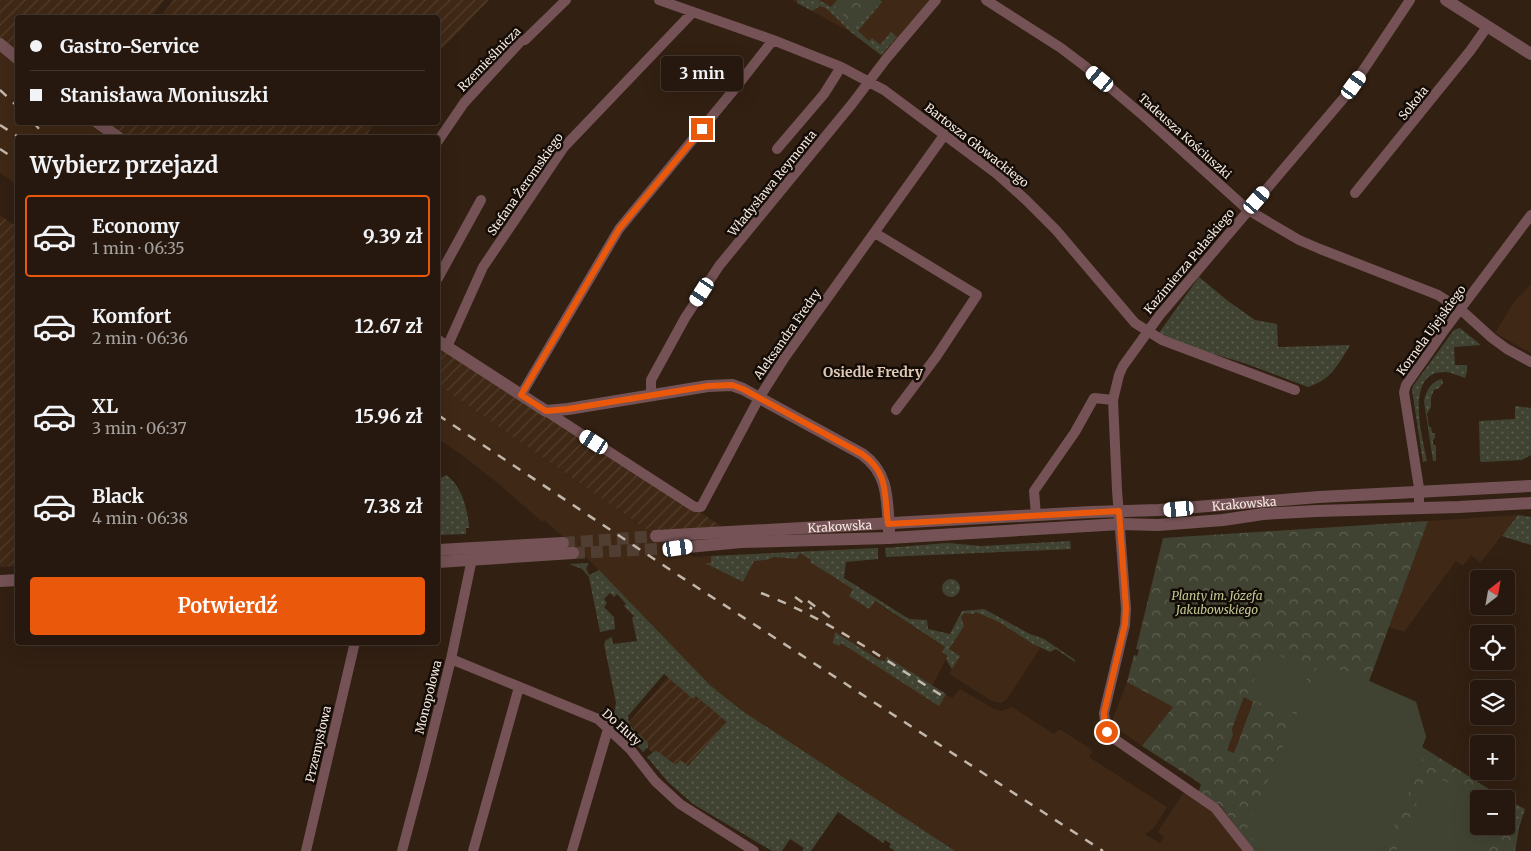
<!DOCTYPE html>
<html lang="pl">
<head>
<meta charset="utf-8">
<style>
  body { margin:0; font-family:Merriweather,serif; background:#32251c; color:#f1f3f6; height:100vh; display:flex; flex-direction:column; font-size:19px; white-space:nowrap }
  * { box-sizing:border-box; margin:0 }
  p { font-size:16px; color:#a4a09e }
  .icon { flex:none; width:28px; height:28px; fill:none; stroke:currentColor; stroke-width:2; stroke-linecap:round; stroke-linejoin:round }
  .map { position:relative; flex:1; overflow:hidden }
  .details { position:absolute; left:15px; top:135px; width:425px; height:510px; display:flex; flex-direction:column; background:#26180e; border-radius:5px; box-shadow:0 5px 20px #0002,0 0 0 1px #42372e }
  .details>* { flex:none }
  .guide { position:absolute; left:15px; top:15px; width:425px; height:110px; border-radius:5px; box-shadow:0 5px 20px #0002,0 0 0 1px #42372e; display:grid; align-content:center; height:110px; padding:0 15px; background:#26180e }
  .needle { width:32px; rotate:31deg }
  .tools { position:absolute; left:1470px; top:570px; display:grid; gap:10px }
  .tools a { display:grid; place-items:center; width:45px; height:45px; border-radius:5px; background:#26180e; box-shadow:0 5px 20px #0002,0 0 0 1px #42372e; font-size:25px }
  .end { position:absolute; width:22px; height:22px; margin:-11px; border:6px solid #ea580c; background:#fff; box-shadow:0 0 0 2px #fff }
  .from { border-radius:50% }
  .bubble { position:absolute; height:35px; border-radius:5px; background:#26180e; box-shadow:0 5px 20px #0002,0 0 0 1px #42372e; font-size:16px; font-weight:700; line-height:35px; text-align:center }
  .car { position:absolute; width:15px; height:30px; margin:-15px -8px; border-radius:6px; box-shadow:0 0 4px 1px #0007; background:linear-gradient(#fff 24%,#345 0 40%,#fff 0 76%,#345 0 86%,#fff 0) }
  .guide b { display:flex; align-items:center; gap:18px; height:48px; font-size:19px }
  .guide b+b { border-top:1px solid #42372e }
  .guide i { width:12px; height:12px; background:#f1f3f6 }
  ul { padding:0; list-style:none }
  li { display:flex; align-items:center; gap:15px; height:82px; margin:0 10px 8px; padding:0 5px; border:2px solid transparent; border-radius:5px }
  li div { flex:1 }
  li b { display:block; font-size:19px }
  li em { font-style:normal; font-weight:700 }
  li.active { border-color:#ea580c }
  li>.icon { width:45px; height:45px; stroke-width:1.5 }
  h2 { padding:0 15px; font-size:22px; line-height:60px }
  .action { display:flex; gap:10px; margin-top:auto; padding:10px 15px }
  .action a { flex:1; height:58px; border-radius:5px; background:#ea580c; color:#fff; font-size:20px; font-weight:700; line-height:58px; text-align:center }
  .map>svg:first-child { display:block }
  .built { fill:#3f2815 }
  .industrial { fill:url(#industrial-furrows) }
  .grass { fill:url(#grass-dots) }
  .forest { fill:url(#forest-crowns); fill-rule:evenodd }
  .garden { fill:#414332 }
  .lines { fill:none; stroke-linecap:round; stroke-linejoin:round }
  .tertiary-tunnel { stroke:#4f3e31; stroke-width:12; stroke-dasharray:12 6; stroke-linecap:butt }
  .minor { stroke:#745255; stroke-width:10 }
  .tertiary { stroke:#745255; stroke-width:12 }
  .rail { stroke:#c3b6ab; stroke-width:2.5; stroke-dasharray:9 9; stroke-linecap:butt }
  .route { stroke:#ea580c; stroke-width:6 }
  .labels { text-anchor:middle; dominant-baseline:central; stroke-width:5; stroke-linejoin:round; paint-order:stroke }
  .street-label { font-size:12px; fill:#f5e9e0; stroke:#140c06 }
  .park-label { font-size:12px; font-style:italic; fill:#c3c994; stroke:#140c06 }
  .neighbourhood-label { font-size:14px; font-weight:bold; fill:#e0c8b7; stroke:#140c06 }
</style>
</head>
<body>
<div class="map">
<svg width="1531" height="851" viewBox="0 0 1531 851">
  <defs>
    <pattern id="industrial-furrows" width="10" height="10" patternUnits="userSpaceOnUse" patternTransform="scale(1.25)"><rect width="10" height="10" fill="#3f2815"/><path d="M-1 1l2-2M0 10L10 0M9 11l2-2" fill="none" stroke="#523d2c"/></pattern>
    <pattern id="grass-dots" width="8" height="8" patternUnits="userSpaceOnUse" patternTransform="scale(1.25)"><rect width="8" height="8" fill="#414332"/><path d="M2 2h.1M6 6h.1" fill="none" stroke="#5d5e4f" stroke-width="1.8" stroke-linecap="round"/></pattern>
    <pattern id="forest-crowns" width="20" height="18" patternUnits="userSpaceOnUse" patternTransform="scale(1.25)"><rect width="20" height="18" fill="#414332"/><path d="M2 6a3 3 0 1 1 6 0M12 15a3 3 0 1 1 6 0" fill="none" stroke="#5d5e4f"/></pattern>
  </defs>
  <rect width="100%" height="100%" fill="#322012"/>
  <path class="built" d="M792,0H936L886,59L852,33Z
    M0,45L17,59L18,122L95,123L113,137L18,138L17,185L0,173Z
    M1531,284V353L1495,333L1514,302Z
    M438,385L656,536L695,557L711,556V563H706L743,582L754,561L766,560L775,557L796,559L800,553L946,648L964,613L982,609L1041,647L1007,699L1001,703L992,701L949,674L952,669L946,659L932,686L952,698L960,689L996,710L1002,711L1012,707L1054,734L1058,730H1061L1091,749L1092,752L1089,757L1167,807L1154,828L1145,834L1160,843L1164,837L1159,833V830L1182,795L1187,792L1206,804L1240,847L1242,851H955L809,756L741,710L710,685L589,560L544,520L542,522L500,485L462,455L438,439Z
    M1518,515L1480,563L1471,555L1463,566L1456,561L1404,632L1389,627L1428,521Z
    M1127,682L1173,707L1142,746L1116,728L1113,723V718Z
    M1244,697L1253,701L1234,753L1227,750L1233,735L1232,730Z"/>
  <path class="industrial" d="M0,0H164L151,17L18,18L17,53L0,38Z
    M174,0H489L438,53V18L160,17Z
    M105,123H374L365,138L128,137Z
    M0,215L17,227L18,566L0,567Z
    M438,344L555,416L730,532L656,536L438,385Z
    M670,675L729,722L675,784L629,722Z"/>
  <path class="grass" d="M797,0H819L831,7L837,0H880L882,2L858,31L869,41L872,38L880,45L891,32L897,37L881,55L852,33L826,8L820,6L812,11L797,3Z
    M1199,277L1228,301L1255,320L1277,324L1278,347L1350,345L1349,347C1336,367 1332,379 1308,387L1244,363L1156,337Z
    M1460,328L1481,345L1454,347L1455,365H1467V372L1465,378C1459,376 1453,373 1446,372C1403,370 1423,439 1427,461L1423,462L1412,390L1413,386L1454,330Z
    M1442,379L1443,383L1439,388L1434,390L1431,397V407L1427,414L1429,427H1431L1432,433H1435V437L1433,441V444L1436,446V461H1433L1424,401C1426,391 1431,381 1442,379Z
    M1515,406L1531,408V455L1522,460L1482,462L1480,461L1479,421L1515,419Z
    M446,475C462,485 468,511 469,528H466V534L438,535V483L441,478Z
    M1518,515L1531,517V545L1502,536Z
    M1070,541L1071,549L886,557L885,548L948,543L981,546Z
    M878,548V559L846,562L844,578L909,619L927,620L928,629L950,634L962,611L984,609L1030,634L1044,639L1075,660V662L1056,649L1050,652L1033,644L999,622L976,612L973,614L964,613L961,618L964,626L949,649L960,656L952,669L946,659L948,656L942,652L945,647L875,601L869,609L849,596L853,589L810,562L811,560L800,553L796,559L775,557L766,560L754,561L743,582L705,563H711V556Z
    M589,563L586,568L589,575L599,570L710,685L741,710L955,851H895L889,847L891,844L885,840L883,843L838,812L811,851H802L804,848L790,839L782,851H772L693,804L668,782L647,757L655,751H657L674,764H677L680,760L688,766L727,722L696,696L693,699L664,674L628,716C628,728 641,735 648,743V747L643,752L613,719L616,703L604,644L606,640L612,637L613,644L637,641L632,618L634,616L624,606L626,604L617,594L614,597L610,593L604,599L607,603L604,607L614,617L615,629L600,632L589,577L582,569L569,564Z
    M942 588a9 9 0 1 1 18 0a9 9 0 1 1-18 0Z
    M835,632L879,660L885,661L887,657L946,694L939,706L841,643L839,646L833,643Z
    M1506,799L1525,809L1518,831L1515,851H1482L1506,826Z"/>
  <path class="forest" d="M840,0H872L876,4L855,26L834,7Z
    M1428,521L1369,681L1416,702L1426,737L1422,747L1505,799H1479V826H1506V823L1519,828L1515,851H1254L1220,805L1198,793L1201,785L1198,782L1142,746L1173,707L1127,682L1134,655L1137,656L1139,650L1136,649L1163,538ZM1244,697L1253,702L1234,753L1227,750L1233,735L1232,729Z"/>
  <path class="garden" d="M1267,650L1311,670L1291,716L1246,697Z
    M1319,662L1369,681L1416,702L1426,737L1422,747V762L1383,851H1260L1247,829Z
    M1429,774L1485,799H1479V826H1492L1482,851H1396Z"/>
  <g class="lines">
    <path class="tertiary-tunnel" d="M563,543L656,536
      M573,553L678,548"/>
    <path class="minor" d="M659,0L773,40L841,67L884,90L997,174L1026,200L1056,230L1135,323L1162,340L1295,390
      M986,0L1061,48L1086,67L1146,118L1248,210L1299,240L1320,249L1438,295L1460,309L1492,338L1507,349L1531,362
      M438,141L464,103L521,41L525,40L566,0
      M777,149L824,94L841,67
      M1355,193L1470,51L1487,27
      M875,233L977,295L936,357L896,410
      M438,278L481,200
      M447,347L483,267L564,147L693,12
      M521,395L619,229L737,86L773,40
      M651,395V380L685,318L719,266L852,104L886,59L936,0
      M546,411L690,504L695,507H701L759,398L785,357L945,134
      M1419,507V488L1404,392L1406,385L1446,328L1531,215
      M1036,515L1034,491L1075,432L1094,398L1113,400
      M451,659L598,719L630,749L655,781L680,804L754,851
      M306,851L355,642
      M402,851L424,768L451,659L473,554
      M473,851L519,687
      M572,851L608,729
      M1249,851L1215,808L1116,740L1106,730L1104,713L1125,625L1126,609L1117,490L1113,400L1119,375L1123,366L1159,316L1348,93L1410,0"/>
    <g class="tertiary">
      <path d="M1446,0L1531,54"/>
      <path d="M0,44L18,59"/>
      <path d="M97,122L119,138"/>
      <path d="M438,341L546,411L568,409L708,386L732,385L743,389L862,454C889,473 887,500 889,531"/>
      <path id="s1" d="M656,536L1091,512L1159,510L1319,497L1531,486"/>
      <path d="M678,548L741,542L889,538L1121,524L1158,525L1223,520L1263,514L1316,511L1459,507L1531,503"/>
      <path d="M438,550L563,543"/>
      <path d="M438,562L573,553"/>
      <path d="M0,581L18,580"/>
    </g>
    <path class="rail" d="M0,90L18,107
      M33,122L47,138
      M0,125L20,138
      M0,149L18,161
      M438,415L675,573L1103,851
      M761,593C826,618 882,658 941,695
      M795,597L812,609
      M808,601L836,622"/>
  </g>
  <g class="lines">
    <path class="route" d="M702,129L619,229L521,395L546,411L568,409L708,386L732,385L743,389L862,454C889,473 884,494 888,524L1119,511L1126,608L1125,624L1104,713V723L1107,732"/>
  </g>
  <g class="labels">
    <g class="street-label">
      <text transform="translate(489 59) rotate(-46)">Rzemieślnicza</text>
      <text transform="translate(1413 103) rotate(-51)">Sokoła</text>
      <text transform="translate(1185 136) rotate(42)">Tadeusza Kościuszki</text>
      <text transform="translate(977 145) rotate(38)">Bartosza Głowackiego</text>
      <text transform="translate(772 183) rotate(-51)">Władysława Reymonta</text>
      <text transform="translate(525 184) rotate(-55)">Stefana Żeromskiego</text>
      <text transform="translate(1189 261) rotate(-50)">Kazimierza Pułaskiego</text>
      <text transform="translate(1431 330) rotate(-54)">Kornela Ujejskiego</text>
      <text transform="translate(787 334) rotate(-55)">Aleksandra Fredry</text>
      <text stroke="none"><textPath href="#s1" startOffset="589">Krakowska</textPath></text>
      <text stroke="none"><textPath href="#s1" startOffset="184">Krakowska</textPath></text>
      <text transform="translate(428 697) rotate(-76)">Monopolowa</text>
      <text transform="translate(622 727) rotate(42)">Do Huty</text>
      <text transform="translate(318 744) rotate(-77)">Przemysłowa</text>
    </g>
    <g class="park-label">
      <text x="1217" y="595">Planty im. Józefa<tspan x="1217" dy="14">Jakubowskiego</tspan></text>
    </g>
    <g class="neighbourhood-label">
      <text x="873" y="372">Osiedle Fredry</text>
    </g>
  </g>
</svg>
<div class="tools">
<a><svg class="needle" viewBox="-14 -14 28 28"><path d="M0-13l5 13h-10z" fill="#e53935"/><path d="M0 13l5-13h-10z" fill="#a4a09e"/></svg></a>
<a><svg class="icon" aria-label="locate" viewBox="0 0 24 24"><circle cx="12" cy="12" r="6"/><path d="M12 2v4M12 18v4M2 12h4M18 12h4"/></svg></a>
<a><svg class="icon" aria-label="layers" viewBox="0 0 24 24"><path d="M12 4l9 5-9 5-9-5zM3 14l9 5 9-5"/></svg></a>
<a>+</a>
<a>−</a>
</div>
<i class="end from" style="left:1107px;top:732px"></i>
<i class="end" style="left:702px;top:129px"></i>
<div class="bubble" style="left:661px;top:56px;width:82px">3 min</div>
<i class="car" style="left:1100px;top:79px;rotate:310deg"></i>
<i class="car" style="left:1354px;top:85px;rotate:36deg"></i>
<i class="car" style="left:1257px;top:200px;rotate:41deg"></i>
<i class="car" style="left:702px;top:292px;rotate:213deg"></i>
<i class="car" style="left:594px;top:442px;rotate:303deg"></i>
<i class="car" style="left:1179px;top:509px;rotate:265deg"></i>
<i class="car" style="left:678px;top:548px;rotate:82deg"></i>
<div class="guide">
<b><i class="from"></i>Gastro-Service</b>
<b><i></i>Stanisława Moniuszki</b>
</div>
<section class="details">
<h2>Wybierz przejazd</h2>
<ul>
<li class="active"><svg class="icon" aria-label="car" viewBox="0 0 24 24"><path d="M5 17H2v-5l4-1 3-4h7l3 4 3 1v5h-3M9 17h6M6 11h13"/><circle cx="7" cy="17" r="2"/><circle cx="17" cy="17" r="2"/></svg><div><b>Economy</b><p>1 min · 06:35</p></div><em>9.39 zł</em></li>
<li><svg class="icon" aria-label="car" viewBox="0 0 24 24"><path d="M5 17H2v-5l4-1 3-4h7l3 4 3 1v5h-3M9 17h6M6 11h13"/><circle cx="7" cy="17" r="2"/><circle cx="17" cy="17" r="2"/></svg><div><b>Komfort</b><p>2 min · 06:36</p></div><em>12.67 zł</em></li>
<li><svg class="icon" aria-label="car" viewBox="0 0 24 24"><path d="M5 17H2v-5l4-1 3-4h7l3 4 3 1v5h-3M9 17h6M6 11h13"/><circle cx="7" cy="17" r="2"/><circle cx="17" cy="17" r="2"/></svg><div><b>XL</b><p>3 min · 06:37</p></div><em>15.96 zł</em></li>
<li><svg class="icon" aria-label="car" viewBox="0 0 24 24"><path d="M5 17H2v-5l4-1 3-4h7l3 4 3 1v5h-3M9 17h6M6 11h13"/><circle cx="7" cy="17" r="2"/><circle cx="17" cy="17" r="2"/></svg><div><b>Black</b><p>4 min · 06:38</p></div><em>7.38 zł</em></li>
</ul>
<div class="action"><a>Potwierdź</a></div>
</section>
</div>
</body>
</html>
